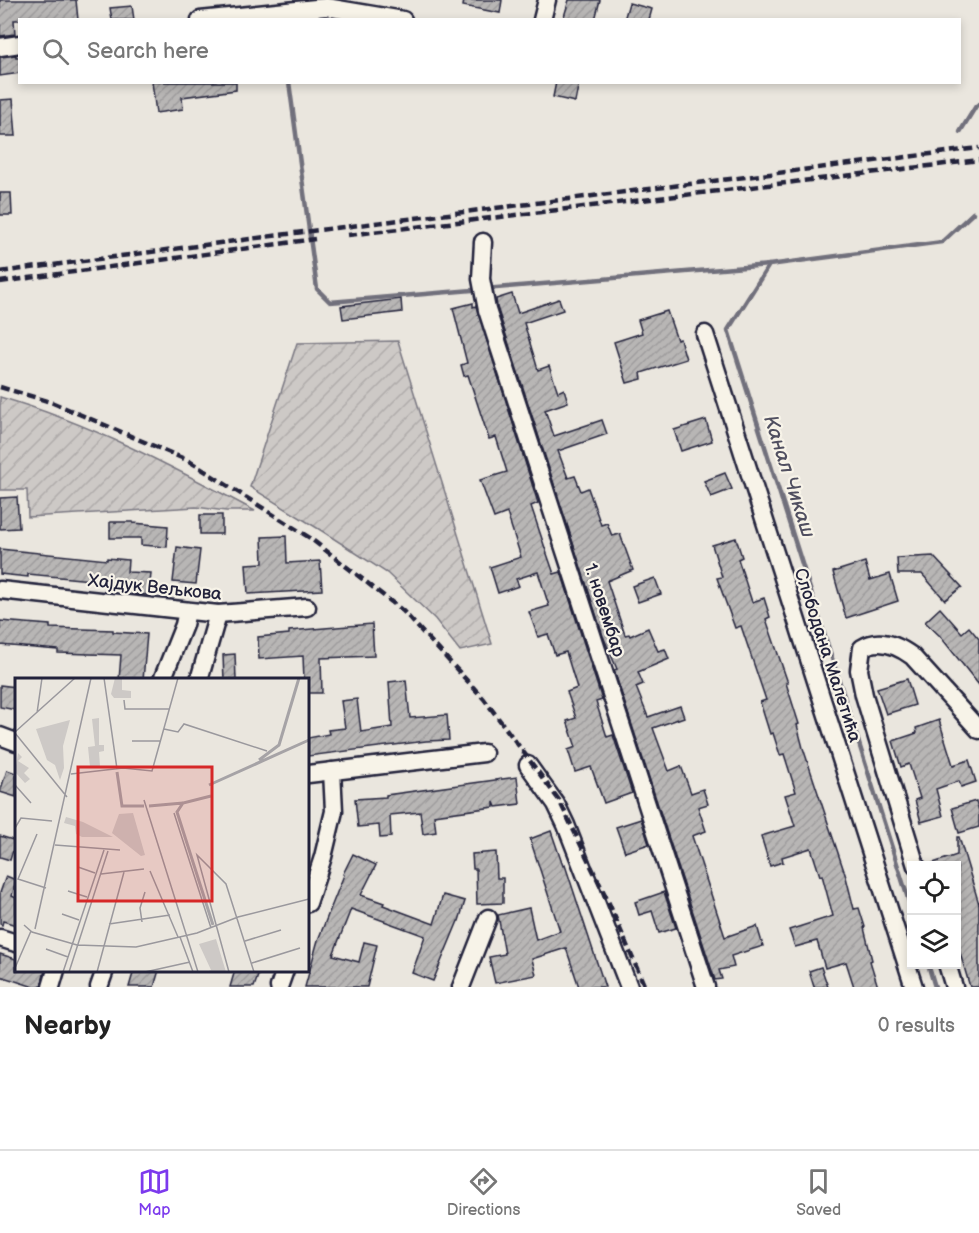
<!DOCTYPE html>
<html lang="en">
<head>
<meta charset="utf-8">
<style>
	body { margin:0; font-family:"Balsamiq Sans",sans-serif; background:#f2f2f2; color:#222 }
	.controls { position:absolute; right:18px; bottom:18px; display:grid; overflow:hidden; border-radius:0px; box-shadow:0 3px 9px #0003 }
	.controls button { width:54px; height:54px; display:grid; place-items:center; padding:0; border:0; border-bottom:2px solid #e0e0e0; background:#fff; color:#222; font:30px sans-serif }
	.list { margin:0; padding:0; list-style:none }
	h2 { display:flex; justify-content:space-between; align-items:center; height:78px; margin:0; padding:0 24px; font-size:26px }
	h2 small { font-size:20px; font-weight:400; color:#767676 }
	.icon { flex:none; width:33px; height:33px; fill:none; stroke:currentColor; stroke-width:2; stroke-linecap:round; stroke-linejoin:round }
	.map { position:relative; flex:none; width:979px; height:987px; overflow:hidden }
	.search { position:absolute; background:#fff; box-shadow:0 3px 9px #0003; left:18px; right:18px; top:18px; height:66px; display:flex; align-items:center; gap:15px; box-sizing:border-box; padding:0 21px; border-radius:0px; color:#767676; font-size:22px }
	.sheet { height:162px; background:#fff }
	nav { display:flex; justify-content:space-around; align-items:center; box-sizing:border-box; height:84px; border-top:2px solid #e0e0e0; background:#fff; font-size:16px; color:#767676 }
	nav a { display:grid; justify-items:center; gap:3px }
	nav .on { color:#7c3aed }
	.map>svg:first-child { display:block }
	.garden { fill:url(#garden-furrows); stroke:#787680; stroke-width:1.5 }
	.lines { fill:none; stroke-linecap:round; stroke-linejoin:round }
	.stream { stroke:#716f7b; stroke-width:4.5 }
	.building { fill:url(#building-hatch); stroke:#22223b; stroke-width:1.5 }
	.street-casing { stroke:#22223b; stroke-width:21 }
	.street { stroke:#f7f3e8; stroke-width:16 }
	.rail { stroke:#22223b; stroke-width:4.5; stroke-dasharray:9 4.5; stroke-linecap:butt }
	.labels { text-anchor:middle; stroke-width:4.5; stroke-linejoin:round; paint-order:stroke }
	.street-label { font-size:18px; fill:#22223b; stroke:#f7f3e8 }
	.water-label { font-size:20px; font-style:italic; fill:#504f60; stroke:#f7f3e8 }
	.inset-river { fill:none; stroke:#a6a3a6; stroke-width:3 }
	.inset-road { fill:none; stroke:#9a989d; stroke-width:1.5 }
	.view { fill:#d62828; fill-opacity:0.15; stroke:#d62828; stroke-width:3 }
	.inset-edge { fill:none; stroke:#22223b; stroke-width:3 }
</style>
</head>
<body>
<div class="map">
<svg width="979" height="987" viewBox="0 0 979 987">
	<defs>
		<pattern id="garden-furrows" width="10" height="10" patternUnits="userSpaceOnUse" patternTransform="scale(1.5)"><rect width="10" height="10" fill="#cdc9c6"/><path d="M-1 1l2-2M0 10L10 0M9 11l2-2" fill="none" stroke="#b0acab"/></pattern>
		<pattern id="building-hatch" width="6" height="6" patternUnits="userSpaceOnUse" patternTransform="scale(1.5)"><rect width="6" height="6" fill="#b8b6b5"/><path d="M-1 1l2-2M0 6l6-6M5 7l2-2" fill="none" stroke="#9e9c9d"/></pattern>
	</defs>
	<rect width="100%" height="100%" fill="#eae6de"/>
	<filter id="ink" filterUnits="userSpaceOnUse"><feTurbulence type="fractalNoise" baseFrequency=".0167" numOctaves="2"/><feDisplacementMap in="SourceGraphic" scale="12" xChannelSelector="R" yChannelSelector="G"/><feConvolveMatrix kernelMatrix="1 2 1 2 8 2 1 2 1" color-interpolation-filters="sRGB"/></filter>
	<g filter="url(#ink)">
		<g class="garden">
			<polygon points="398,341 492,644 460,651 435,619 387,573 322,531 250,487 297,343"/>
			<path d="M0,397C90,423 173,467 255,511H226L196,507L28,517L27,490H0Z"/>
		</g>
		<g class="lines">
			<g class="stream">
				<polyline points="289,82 317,289 330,302 769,265"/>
				<polyline points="960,132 976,106 979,104"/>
				<polyline points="912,911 728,330 769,265 942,242 973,213"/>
				<polyline points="928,964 935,987"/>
			</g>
		</g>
		<g class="building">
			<polygon points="0,0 76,0 78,20 14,20 15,34 0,36"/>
			<polygon points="464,0 502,0 500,13 463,6"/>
			<polygon points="569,0 600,0 595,20 563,20"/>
			<polygon points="629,3 652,9 649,20 624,20"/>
			<polygon points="132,6 134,20 112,20 110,8"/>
			<polygon points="16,55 16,57 20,57 20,73 0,76 0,57"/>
			<polygon points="152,82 236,82 236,90 182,97 183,109 156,113"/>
			<polygon points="556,82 579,82 575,102 553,97"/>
			<polygon points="13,99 16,136 0,136 0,100"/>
			<polygon points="0,193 11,193 12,215 0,215"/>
			<polygon points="512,294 518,313 559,299 563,310 524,323 538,370 549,366 558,392 564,389 568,402 545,410 554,436 602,420 607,434 558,451 568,478 575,476 581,491 588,488 601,525 607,523 612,536 620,534 633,570 607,581 625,635 629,634 630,636 648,628 658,651 665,649 669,659 638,672 643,684 636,687 648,717 680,706 684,717 653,728 669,771 681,766 691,793 703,789 708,804 698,807 706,831 692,836 725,937 757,926 763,946 731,956 734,967 719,970 722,979 715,980 614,670 617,669 603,636 497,307 496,299"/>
			<polygon points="401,299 402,312 343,319 341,306"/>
			<polygon points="473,303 473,307 476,306 538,503 531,506 545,548 554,574 561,572 602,700 596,702 607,737 613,735 632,793 604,803 591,767 575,772 568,750 576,747 567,721 576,718 567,692 577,688 566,652 555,655 548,634 538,637 533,623 529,612 549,606 538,572 516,579 519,586 498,593 490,567 521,557 507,513 494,518 480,480 507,472 496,437 489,439 468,375 464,376 461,365 467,363 453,308"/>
			<polygon points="667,311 677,340 680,339 686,359 641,373 642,379 627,383 614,342 642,333 638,320"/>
			<polygon points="706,420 712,441 681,451 674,430"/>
			<polygon points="725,473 732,489 711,497 704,481"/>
			<polygon points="17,497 19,528 0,529 0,498"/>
			<rect x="200" y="515" width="22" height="19"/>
			<polygon points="110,522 133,522 133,523 168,526 167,547 141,545 141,538 110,538"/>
			<polygon points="286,536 287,563 320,561 322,590 248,594 246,564 263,563 262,537"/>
			<polygon points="736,538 742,557 738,559 752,602 764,598 770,617 766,619 788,683 786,683 799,724 797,725 803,748 846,877 854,909 859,908 865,927 864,928 872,960 870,961 878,987 854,987 846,962 825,968 817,941 795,947 789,930 833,916 822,875 820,876 811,848 782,857 783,862 770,866 761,836 795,826 785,795 796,792 784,754 780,755 773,733 770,734 760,702 766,700 741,626 735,628 717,578 722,577 712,545"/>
			<polygon points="177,547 200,550 196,584 173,582"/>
			<polygon points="0,549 107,560 107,558 128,560 127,572 151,573 149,595 132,594 133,584 28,574 28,577 0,574"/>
			<polygon points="933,556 962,587 945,600 922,574 898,574 897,558"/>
			<polygon points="865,562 870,580 890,574 898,601 846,618 833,572"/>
			<polygon points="655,578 661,594 638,602 632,586"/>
			<polygon points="940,608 962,633 969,627 979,639 979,685 940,636 925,622"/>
			<polygon points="0,621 50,625 50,628 113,630 113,632 147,634 143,680 119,680 121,655 58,653 58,650 0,645"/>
			<polygon points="372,624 374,656 321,658 322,693 308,693 308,680 304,680 303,656 259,659 258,637 289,634 289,631"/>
			<polygon points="235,654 236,680 224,680 223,655"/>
			<polygon points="907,679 915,705 886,714 877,688"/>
			<polygon points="406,680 410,718 447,715 449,740 426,741 308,756 308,738 329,734 328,730 345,728 341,701 357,699 361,732 392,727 389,682"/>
			<polygon points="0,685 16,687 16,710 0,707"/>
			<polygon points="939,720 953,765 969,760 976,782 961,787 959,781 936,789 943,816 921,822 915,800 920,798 909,764 901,767 893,741 917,733 916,728"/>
			<polygon points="7,770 16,773 16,797 0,792"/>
			<polygon points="517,777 520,804 496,807 494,802 494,807 434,815 436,832 423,834 420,812 390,815 391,837 380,838 379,825 358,827 355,799 386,797 386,795"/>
			<polygon points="976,801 979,811 979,827 959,833 952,808"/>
			<polygon points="641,819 649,844 625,852 616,827"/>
			<polygon points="551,831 563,866 565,865 605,987 579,987 566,948 532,959 536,975 495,983 489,957 505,954 498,915 529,908 536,940 560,931 530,839"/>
			<polygon points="0,836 16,841 10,860 0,857"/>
			<polygon points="957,837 959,837 979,904 979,987 970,987 957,943 957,866 933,866 933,863 957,855"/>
			<polygon points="496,852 497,878 503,878 503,903 477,904 476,869 473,869 472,854"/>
			<polygon points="353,854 376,865 361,895 384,903 383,905 434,924 443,895 465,901 459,921 458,921 433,981 412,973 425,936 351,909 333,955 359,962 364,942 377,945 367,987 305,987 318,940 344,875 343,874"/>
			<polygon points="6,876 16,880 12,896 16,898 16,925 3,921 2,925 0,924 0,893"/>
			<polygon points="664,892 676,928 659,933 652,911 639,915 635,902"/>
			<polygon points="0,954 16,959 16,970 45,970 41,987 34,987 0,976"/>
			<polygon points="821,967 828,987 814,987 809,971"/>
			<polygon points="134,970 159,970 154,987 129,987"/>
			<polygon points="235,970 260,970 254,987 230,987"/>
		</g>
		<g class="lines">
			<defs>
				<g id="street">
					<polyline points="200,20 326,7 403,20"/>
					<polyline points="542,20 547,0"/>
					<polyline points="0,47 20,44"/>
					<polyline points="483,242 481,279 487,310 706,987"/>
					<polyline points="705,334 914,987"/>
					<polyline points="0,590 218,614 307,607"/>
					<polyline points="162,680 184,625 187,611"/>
					<polyline points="199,680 218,614"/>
					<polyline points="0,736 16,742"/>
					<polyline points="528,765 556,804 566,825 629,987"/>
					<polyline points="308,774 484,753"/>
					<path d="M916,866L864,695L859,670L862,648C879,637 897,645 912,656L979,730"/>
					<polyline points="308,903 323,857 334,811 332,771"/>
					<polyline points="0,938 16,943"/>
					<polyline points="947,964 954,987"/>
					<polyline points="51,987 56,970"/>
					<polyline points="99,987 105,970"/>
					<polyline points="279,987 285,970"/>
					<polyline points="461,987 488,918"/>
				</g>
			</defs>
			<use href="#street" class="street-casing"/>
			<use href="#street" class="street"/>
			<g class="rail">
				<polyline points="348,235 979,160"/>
				<polyline points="0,272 295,233 979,148"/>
				<polyline points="0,282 315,239"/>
				<polyline points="0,387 51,402 189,461 310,538 403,611 484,699 559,800 608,901 645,987"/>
			</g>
		</g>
	</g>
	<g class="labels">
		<g class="street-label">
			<text transform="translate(155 587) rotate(6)" y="6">Хајдук Вељкова</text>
			<text transform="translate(605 610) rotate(72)" y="6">1. новембар</text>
			<text transform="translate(828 655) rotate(72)" y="6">Слободана Малетића</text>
		</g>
		<g class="water-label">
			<text transform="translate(790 476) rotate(72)" y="7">Канал Чикаш</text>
		</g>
	</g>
	<g transform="translate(15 678)">
		<rect width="294" height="294" fill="#eae6de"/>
		<path d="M100,0H107V12L116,13V20H99L96,16ZM84,40V67H89V73L84,74L85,88L75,89L73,69L80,68L77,41ZM55,42L48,68L49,90L45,102L40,87L32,82L21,51ZM3,75L7,79L3,83L14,90L9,95L15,101L10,105L0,94ZM118,135L130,177L126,178L97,155L104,136ZM51,139L68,144L98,159H67L61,156L60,148L49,145ZM201,261L211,294H191L196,292L184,266Z" fill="#cdc9c6"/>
		<path class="inset-river" d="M244,82L264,67L284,0M102,94L107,128H129M194,107L294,62M196,118L168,125L162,134L198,247M134,128L168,125"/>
		<path class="inset-road" d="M89,0L102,91M109,22L110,31H155M22,35L27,0M149,51L163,54L169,46L252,73M0,54L60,0M0,55L52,119M117,63H146M56,96L108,90L137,93L163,0M0,107L16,125M129,122L183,294M159,135L196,250M0,150L6,140L37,143M22,156L3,201L31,210M40,167L105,172M63,189L80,195M135,193L163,259M86,196L129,191M53,213L72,219M47,236L64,242M127,244L125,230L130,214M94,246L155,237M9,247L17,254L62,267L121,269L182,255L223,239L294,221M20,251L76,0M165,259L178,294M230,263L266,252M31,271L53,279M237,285L285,270M0,290L16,253M48,294L89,172M54,294L93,173M82,294L109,194M130,294L175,284M214,294L182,177L211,206L239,294"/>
		<path class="view" d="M63,89H197V223H63Z"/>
		<rect width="294" height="294" class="inset-edge"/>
	</g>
</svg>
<div class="controls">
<button><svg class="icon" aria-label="locate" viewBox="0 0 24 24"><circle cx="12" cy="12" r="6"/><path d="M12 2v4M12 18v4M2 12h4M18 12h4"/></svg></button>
<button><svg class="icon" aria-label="layers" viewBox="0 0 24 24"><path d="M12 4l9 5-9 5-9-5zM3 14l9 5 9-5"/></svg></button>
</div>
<div class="search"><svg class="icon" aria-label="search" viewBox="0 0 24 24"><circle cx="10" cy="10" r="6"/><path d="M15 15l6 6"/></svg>Search here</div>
</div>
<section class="sheet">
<h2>Nearby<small>0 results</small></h2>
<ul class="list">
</ul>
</section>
<nav>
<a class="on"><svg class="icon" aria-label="map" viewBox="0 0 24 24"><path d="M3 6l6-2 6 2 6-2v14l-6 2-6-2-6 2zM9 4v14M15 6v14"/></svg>Map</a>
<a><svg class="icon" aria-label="directions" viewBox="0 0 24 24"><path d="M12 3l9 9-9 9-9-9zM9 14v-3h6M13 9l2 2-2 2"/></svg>Directions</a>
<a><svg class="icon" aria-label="saved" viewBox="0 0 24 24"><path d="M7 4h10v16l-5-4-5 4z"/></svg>Saved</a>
</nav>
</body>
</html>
